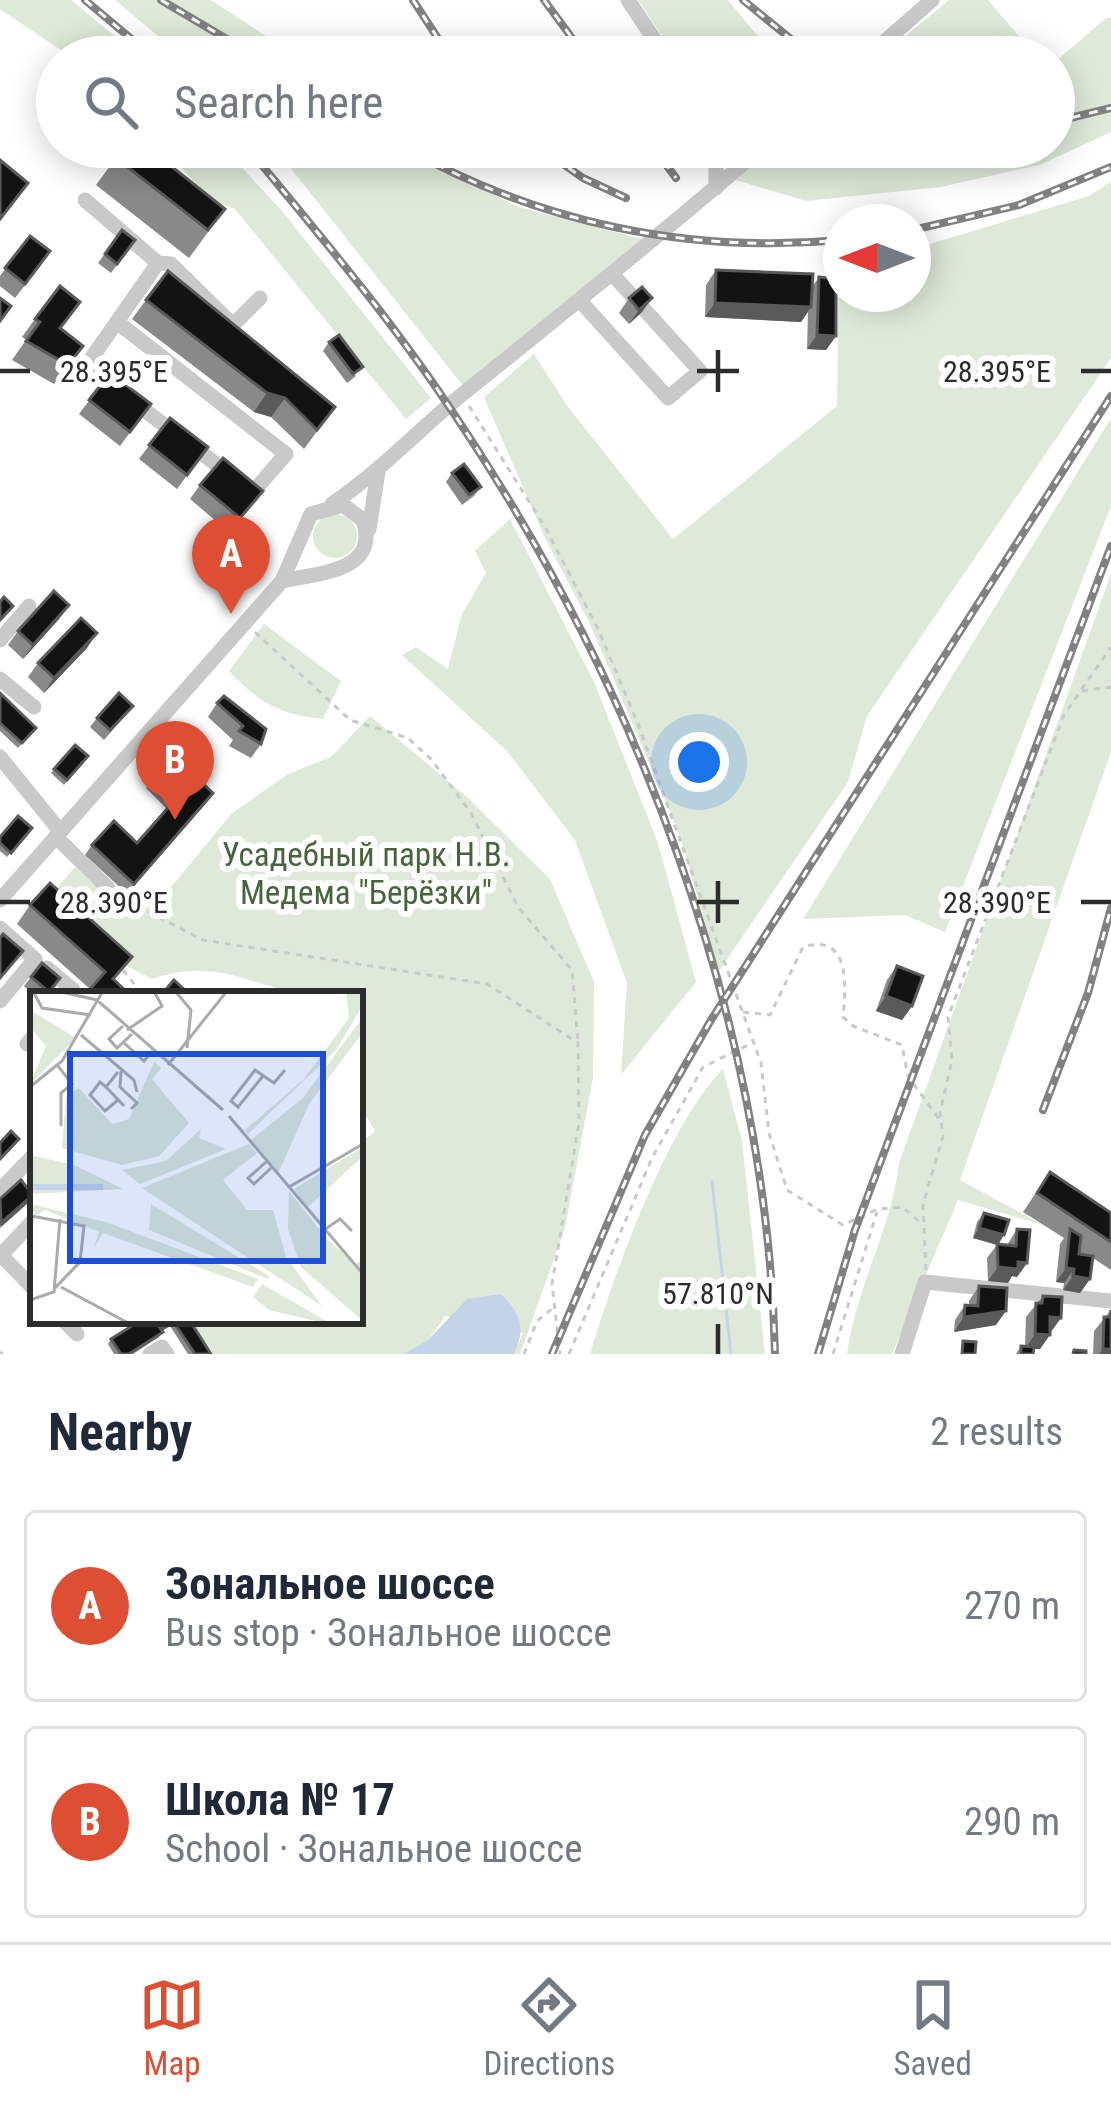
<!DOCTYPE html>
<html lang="en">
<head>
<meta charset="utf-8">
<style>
	body { margin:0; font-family:"Roboto Condensed",sans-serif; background:#f2f2f3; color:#1f2937 }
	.compass { position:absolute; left:823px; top:204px; width:108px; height:108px; border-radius:50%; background:#fff; box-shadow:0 6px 30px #0003; rotate:270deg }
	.you { position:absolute; left:699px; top:762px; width:42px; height:42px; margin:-30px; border:9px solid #fff; border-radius:50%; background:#1a73e8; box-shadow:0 0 0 18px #1a73e833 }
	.badge { display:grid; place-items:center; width:78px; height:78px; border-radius:50%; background:#de4e32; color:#fff; font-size:39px; font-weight:700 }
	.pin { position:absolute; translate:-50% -99px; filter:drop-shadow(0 3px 6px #0008) }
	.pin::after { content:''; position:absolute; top:63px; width:42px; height:36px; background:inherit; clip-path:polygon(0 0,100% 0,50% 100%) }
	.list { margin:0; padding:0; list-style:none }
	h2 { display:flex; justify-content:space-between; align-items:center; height:156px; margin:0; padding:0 48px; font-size:51px }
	h2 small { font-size:39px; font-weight:400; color:#747a83 }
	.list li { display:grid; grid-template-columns:78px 1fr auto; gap:36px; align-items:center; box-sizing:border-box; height:192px; margin:0 24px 24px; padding:0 24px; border:3px solid #e0e1e3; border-radius:12px }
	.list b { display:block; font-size:45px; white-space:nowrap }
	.list p { margin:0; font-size:39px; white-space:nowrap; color:#747a83 }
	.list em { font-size:39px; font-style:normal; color:#747a83 }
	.icon { flex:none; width:66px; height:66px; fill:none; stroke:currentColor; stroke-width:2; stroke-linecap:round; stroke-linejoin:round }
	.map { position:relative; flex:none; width:1111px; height:1354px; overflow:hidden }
	.search { position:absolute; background:#fff; box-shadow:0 6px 30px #0003; left:36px; right:36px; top:36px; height:132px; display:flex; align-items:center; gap:30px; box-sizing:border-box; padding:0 42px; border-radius:66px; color:#747a83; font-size:45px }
	.sheet { height:588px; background:#fff }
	nav { display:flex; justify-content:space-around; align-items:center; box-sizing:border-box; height:168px; border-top:3px solid #e0e1e3; background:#fff; font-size:33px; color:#747a83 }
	nav a { display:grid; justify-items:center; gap:6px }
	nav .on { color:#de4e32 }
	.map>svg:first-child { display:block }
	.green { fill:#dee9d9 }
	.water { fill:#c5d3e9 }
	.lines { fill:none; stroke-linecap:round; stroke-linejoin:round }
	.stream { stroke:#c5d3e9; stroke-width:3 }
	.path { stroke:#c9c9c9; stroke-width:3; stroke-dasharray:6 6; stroke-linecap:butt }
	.minor { stroke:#c9c9c9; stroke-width:15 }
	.rail-casing { stroke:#818181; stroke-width:8 }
	.rail { stroke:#fff; stroke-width:3; stroke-dasharray:9; stroke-linecap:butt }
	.wall { fill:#898989 }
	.shaded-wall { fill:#5a5a5a }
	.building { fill:#131313; stroke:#5a5a5a; stroke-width:3 }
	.ticks { fill:none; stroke:#2c2c2c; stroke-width:4.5 }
	.labels { text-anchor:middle; stroke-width:12; stroke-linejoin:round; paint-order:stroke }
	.park-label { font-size:33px; fill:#45653b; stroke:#fff }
	.inset-river { fill:none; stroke:#c5d3e9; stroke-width:6 }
	.inset-road { fill:none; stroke:#ababab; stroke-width:3 }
	.view { fill:#1d4ed8; fill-opacity:0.15; stroke:#1d4ed8; stroke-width:6 }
	.inset-edge { fill:none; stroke:#2c2c2c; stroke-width:6 }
	.ticks-label { font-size:30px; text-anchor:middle; fill:#2c2c2c; stroke:#fff; stroke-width:12; stroke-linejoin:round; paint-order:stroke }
</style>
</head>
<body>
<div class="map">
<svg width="1111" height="1354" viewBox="0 0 1111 1354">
	<rect width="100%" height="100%" fill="#fff"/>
	<g class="green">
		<polygon points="0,0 71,0 140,57 71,57 0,9"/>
		<polygon points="115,0 211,0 275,42 271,57 183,57"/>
		<polygon points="638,0 728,0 755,33 789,57 676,57"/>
		<polygon points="949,0 988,0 1037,57 880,57"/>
		<polygon points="1106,18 1111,18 1111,132 1042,164 941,187 806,201 736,180 774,147 1054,147 1054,63"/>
		<polygon points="164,147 223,147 282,211 431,398 406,419 235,209 209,200"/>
		<polygon points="274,147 396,147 518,207 642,239 464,387"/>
		<polygon points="1111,182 1111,358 867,716 848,782 719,971 679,833 590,624 544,536 484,397 534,354 568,407 673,539 837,406 839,264 841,294 913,294 913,249 1089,196"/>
		<polygon points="1111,418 1111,506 945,932 905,915 803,919"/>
		<circle cx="335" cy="536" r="22"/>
		<polygon points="510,519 594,682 658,843 696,982 621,1075 627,983 575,840 507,751 402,655 416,647 448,669 462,614 486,573 475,551"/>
		<path d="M1111,574V752L960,1180L1043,1225L958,1200L892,1354H847C856,1287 892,1228 899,1163Z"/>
		<path d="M264,624L341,681L323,719C280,715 258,702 229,671Z"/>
		<path d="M370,716L467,797L550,879L594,982L593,1078L565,1228L520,1354H514L523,1333L445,1316L428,1340L403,1354H214L190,1321H360V1144L375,1131L360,1105V994C342,994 320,997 302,994C244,983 215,958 152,979L113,959L44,903L75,867L132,920L173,885L231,814L288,774L331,757Z"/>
		<path d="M723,1069L742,1141L765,1354H590C613,1277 667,1125 723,1069Z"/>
	</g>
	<path class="water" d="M501,1294C521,1314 526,1328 514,1354H403L428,1340L467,1299Z"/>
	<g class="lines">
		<polyline class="stream" points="712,1181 731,1354"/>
		<g class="path">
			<polyline points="469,406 545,527 598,629 638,724 761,1063 769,1133 787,1190 843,1225 878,1209 902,1207 921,1223"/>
			<polyline points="255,632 350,720 408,738 431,759 471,813 518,907 572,970 578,1041"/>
			<polyline points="1082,691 1111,687"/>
			<polyline points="116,895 203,940 487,984 578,1043 579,1123 552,1284 560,1354"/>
			<polyline points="93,923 89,909 97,900"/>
			<polyline points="123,970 142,994"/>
			<path d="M743,1012L770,1015L803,947C851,932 846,987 843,1017L853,1026L902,1045L908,1076L939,1119"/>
			<polyline points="926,1270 923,1204 943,1136 940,1113 952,1060 948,1017 1064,715 1111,647"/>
			<polyline points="0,1352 3,1354"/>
			<polyline points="524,1354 537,1321 554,1307"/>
			<polyline points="569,1354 652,1158 703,1067 750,1044"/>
			<polyline points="833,1354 877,1212"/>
		</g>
		<g class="minor">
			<polyline points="628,0 666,57"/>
			<polyline points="867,57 932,0"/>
			<polyline points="716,188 716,147"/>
			<polyline points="85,200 158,263 86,366 253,492 286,454 117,322"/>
			<polyline points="158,263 171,264 233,325 260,298"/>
			<polyline points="582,303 668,398 700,371 614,276"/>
			<path d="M332,504C381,471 419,429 465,392C566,311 665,231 763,147"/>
			<polyline points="369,529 378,472"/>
			<polyline points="0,640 29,606"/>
			<polyline points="0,679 34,707"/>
			<polyline points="0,757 60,831"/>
			<polyline points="56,837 108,888"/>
			<path d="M0,900L282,581L311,514L343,505L363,520C380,572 318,573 282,581"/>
			<polyline points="0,928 35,959 0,1001"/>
			<polyline points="47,968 73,990 70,994"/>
			<polyline points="27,1044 33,1037"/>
			<polyline points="0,1190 33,1156"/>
			<polyline points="0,1254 33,1288"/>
			<polyline points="1,1255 33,1221"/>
			<polyline points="64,1321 77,1334"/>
			<polyline points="150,1354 162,1347 167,1354"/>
			<polyline points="902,1354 925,1282 1111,1301"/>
		</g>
		<defs>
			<g id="rail">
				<polyline points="85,0 153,57"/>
				<polyline points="161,0 257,57"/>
				<polyline points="413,0 450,57"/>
				<polyline points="544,0 586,57"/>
				<polyline points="743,0 813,57"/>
				<polyline points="1054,122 1111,108"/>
				<path d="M247,147C316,231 387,314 448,405C635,680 767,1020 775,1354"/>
				<path d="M404,147C538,223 688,254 841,240"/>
				<polyline points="539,147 583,178 626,198"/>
				<polyline points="653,147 676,178"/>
				<polyline points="913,230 1019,205 1111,167"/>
				<polyline points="1043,1110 1088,993 1111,908"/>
				<polyline points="552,1354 645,1135 711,1020 1111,396"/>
				<polyline points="818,1354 855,1230 1111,546"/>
			</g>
		</defs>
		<use href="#rail" class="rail-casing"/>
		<use href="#rail" class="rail"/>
	</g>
	<g class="wall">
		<polygon points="124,147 225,209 189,258 96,185"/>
		<polygon points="122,230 135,240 111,273 98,263"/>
		<polygon points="30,236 40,266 15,298 0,286 0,276"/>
		<polygon points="716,270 812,287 819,277 836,336 826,350 807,349 808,312 801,322 705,317 706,285"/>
		<polygon points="629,298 642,312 629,324 619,313"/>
		<polygon points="146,300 335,407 304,449 271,417 254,412 132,319"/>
		<polygon points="35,319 61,329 83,346 54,384 12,360 26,340 22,337"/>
		<polygon points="329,342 356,376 347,383 323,351"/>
		<polygon points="110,373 151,404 120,446 79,414"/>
		<polygon points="170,418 208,447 177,489 139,459"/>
		<polygon points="452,473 481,487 474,496 462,505 446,482"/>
		<polygon points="200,485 263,491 230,533 190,499"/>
		<polygon points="59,619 23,659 8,645 18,631"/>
		<polygon points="87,648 44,693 28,677 38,663"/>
		<polygon points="0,693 36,728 18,748 0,731"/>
		<polygon points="217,703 261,744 251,758 229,746 233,740 208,717"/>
		<polygon points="126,715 104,740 90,727 97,718"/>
		<polygon points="75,745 88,756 64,785 51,773"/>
		<polygon points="152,779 213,793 127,894 85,855 92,845 137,843 167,809 146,788"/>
		<polygon points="32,828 7,857 0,851 0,837"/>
		<polygon points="30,905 115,981 90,989 17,924"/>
		<polygon points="897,966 912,1006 902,1020 876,1011 887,980"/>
		<polygon points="31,977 60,978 48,994 33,994 24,986"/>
		<polygon points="1050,1172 1111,1226 1111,1270 1093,1258 1090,1279 1080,1293 1063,1290 1064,1283 1056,1282 1060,1244 1064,1238 1023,1212"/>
		<polygon points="984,1213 998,1244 1007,1245 1017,1229 1027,1263 1017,1277 1012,1276 1008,1283 988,1281 987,1258 997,1245 973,1238 977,1222"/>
		<polygon points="979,1286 996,1325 954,1332 955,1320 965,1305 969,1306 969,1301"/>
		<polygon points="1043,1296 1051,1332 1040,1349 1034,1349 1033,1354 1016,1354 1021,1346 1025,1346 1026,1317"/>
		<polygon points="1111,1310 1111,1354 1093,1354 1094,1331"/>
		<polygon points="140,1321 190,1321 211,1354 188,1354 170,1326 162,1331 159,1337 133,1354 114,1354 108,1344 111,1339"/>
	</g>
	<g class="shaded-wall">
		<polygon points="652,298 642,312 629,324 639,310"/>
		<polygon points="715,303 811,307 801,322 705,317"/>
		<polygon points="817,335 836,336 826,350 807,349"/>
		<polygon points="267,393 285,398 271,417 254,412"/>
		<polygon points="69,605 59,619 23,659 33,645"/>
		<polygon points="97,633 87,648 44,693 54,678"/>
		<polygon points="213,793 206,803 127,894 134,884"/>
		<polygon points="886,996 912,1006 902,1020 876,1011"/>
		<polygon points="33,1195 27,1204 0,1228 1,1223"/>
		<polygon points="979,1228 1004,1235 998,1245 973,1238"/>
		<polygon points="1018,1262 1027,1263 1017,1277 1012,1276 1008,1283 988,1281 998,1267"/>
		<polygon points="1066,1268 1074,1269 1064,1283 1056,1282"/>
		<polygon points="1073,1276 1090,1279 1080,1293 1063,1290"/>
		<polygon points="1006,1311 996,1325 954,1332 964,1317"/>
		<polygon points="1050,1317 1061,1318 1051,1332 1041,1331"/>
		<polygon points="166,1321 173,1321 170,1326 157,1334"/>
		<polygon points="1035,1334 1050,1335 1040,1349 1025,1349"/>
		<polygon points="1103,1349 1111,1349 1111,1354 1099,1354"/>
	</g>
	<g class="building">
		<polygon points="124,147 147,147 225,209 208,230 116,158"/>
		<polygon points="0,160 28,183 0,219"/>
		<polygon points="122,230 135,240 117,264 105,254"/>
		<polygon points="30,236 50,251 25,284 5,268"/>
		<polygon points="716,270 813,274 811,307 715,303"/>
		<polygon points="168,271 335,407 317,430 285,398 267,393 146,300"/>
		<polygon points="819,277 836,279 836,336 817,335"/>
		<polygon points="60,286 80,302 60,328 83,346 68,365 26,341 40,322 35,319"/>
		<polygon points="642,287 652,298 639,310 629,298"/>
		<polygon points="0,298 11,306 0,321"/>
		<polygon points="339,335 363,367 353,374 329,342"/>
		<polygon points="110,373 151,404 130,432 89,400"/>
		<polygon points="170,418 208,447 187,475 149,445"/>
		<polygon points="223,458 263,491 240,518 200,485"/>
		<polygon points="464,464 481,487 469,495 452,473"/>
		<polygon points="54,591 69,605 33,645 18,631"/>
		<polygon points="4,597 13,606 0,620 0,602"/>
		<polygon points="81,618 97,633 54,678 38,663"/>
		<polygon points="0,693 36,728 22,743 0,723"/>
		<polygon points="119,693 133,706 110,730 97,718"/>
		<polygon points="224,696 266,729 261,744 239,731 243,726 217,703"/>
		<polygon points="75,745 88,756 67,780 54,769"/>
		<polygon points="172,755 213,793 134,884 92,845 114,821 137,843 175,800 152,779"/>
		<polygon points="18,816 32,828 11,853 0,843 0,837"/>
		<polygon points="50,883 132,957 113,979 127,992 125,994 86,994 105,972 30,905"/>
		<polygon points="3,934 23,951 0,978 0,938"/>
		<polygon points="42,963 60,978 49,992 31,977"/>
		<polygon points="897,966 923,976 912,1006 886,996"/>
		<polygon points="174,980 189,994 174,994 167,988"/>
		<polygon points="11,1131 19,1139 0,1159 0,1143"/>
		<polygon points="1050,1172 1111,1213 1111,1242 1037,1193"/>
		<polygon points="21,1180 33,1195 1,1223 0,1199"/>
		<polygon points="984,1213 1009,1220 1004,1235 979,1228"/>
		<polygon points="1017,1229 1030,1230 1027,1263 1018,1262 1018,1269 998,1267 997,1244 1016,1246"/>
		<polygon points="1070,1229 1081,1236 1079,1254 1093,1256 1090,1279 1073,1276 1074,1269 1066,1268"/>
		<polygon points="979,1286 1007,1288 1006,1311 964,1317 965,1305 978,1306"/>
		<polygon points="1043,1296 1062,1297 1061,1318 1050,1317 1050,1335 1035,1334 1036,1303 1042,1303"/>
		<polygon points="1111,1310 1111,1349 1103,1349 1104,1317 1110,1317"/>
		<polygon points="140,1321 155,1321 163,1332 129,1354 121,1354 111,1339"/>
		<polygon points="173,1321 190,1321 211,1354 195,1354"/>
		<polygon points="963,1341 976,1342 975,1354 962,1354"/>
		<polygon points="1021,1346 1034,1347 1033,1354 1021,1354"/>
		<polygon points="1074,1350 1086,1351 1086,1354 1073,1354"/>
	</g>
	<path class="ticks" d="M718,350V392M0,371H30M697,371H739M1081,371H1111M718,881V923M0,902H30M697,902H739M1081,902H1111M718,1324V1354"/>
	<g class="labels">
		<g class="park-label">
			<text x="366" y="866">Усадебный парк Н.В.<tspan x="366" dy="38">Медема "Берёзки"</tspan></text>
		</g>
	</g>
	<g transform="translate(30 991)">
		<rect width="333" height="333" fill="#fff"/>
		<path d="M316,0H333V14L306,59L218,143L215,139L274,88L319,27ZM0,19L46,47L0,93L16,55L0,36ZM333,26V41L279,113L248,183L221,149L273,107ZM124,71L131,77L122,88L159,132L129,165L92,174L32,157L36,106L49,97L82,133L99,128ZM171,138L169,147L196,158L110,193L92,179L136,170ZM219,153L227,162L193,189L217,219H243L256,266L292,315L112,197ZM333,156V165L277,217L264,198ZM0,164L44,174L93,198L0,203ZM259,200L297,248L326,273L333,267V330L271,276L258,238ZM0,213L76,231L228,288L223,296L73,242L64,257L69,241L15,219L5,224ZM121,213L239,285L238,288L119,239ZM232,293L298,331L299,333L239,319L223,306Z" fill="#dee9d9"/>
		<path class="inset-river" d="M0,196H73"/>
		<path class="inset-road" d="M3,0L12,17L61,24M27,0L67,9L193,119M145,0L161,19L157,57M93,35L79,48L87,57L102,43M97,39L132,15L124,0M51,44L104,89L107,101M93,51L114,70L122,60M138,74L197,0M28,75L42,93L31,102V135M91,80L90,96L107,112L101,118M88,81L76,96L94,115M233,85L208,116L201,110L225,79L244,92L255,79M0,96L32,70L73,0M76,96L70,91L60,104L75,120L88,109M199,125L333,283M236,171L218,187L224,193L241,177M259,196L333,153M294,239L310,228L322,240M0,270L2,225L54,235L50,271L25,297M31,296L100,333M0,309L24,301L30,228"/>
		<path class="view" d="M40,63H293V270H40Z"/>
		<rect width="333" height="333" class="inset-edge"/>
	</g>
	<g class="ticks-label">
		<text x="997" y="382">28.395°E</text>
		<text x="114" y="382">28.395°E</text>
		<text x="997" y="913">28.390°E</text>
		<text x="114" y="913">28.390°E</text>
		<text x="718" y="1304">57.810°N</text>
	</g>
</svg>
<svg class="compass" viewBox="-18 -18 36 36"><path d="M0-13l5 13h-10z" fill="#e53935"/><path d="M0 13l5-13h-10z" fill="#747a83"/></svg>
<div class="you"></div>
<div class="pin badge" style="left:231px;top:614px">A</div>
<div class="pin badge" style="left:175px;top:820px">B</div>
<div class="search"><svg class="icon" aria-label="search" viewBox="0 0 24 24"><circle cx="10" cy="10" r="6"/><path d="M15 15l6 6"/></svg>Search here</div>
</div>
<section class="sheet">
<h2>Nearby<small>2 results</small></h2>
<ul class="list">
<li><span class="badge">A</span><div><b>Зональное шоссе</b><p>Bus stop · Зональное шоссе</p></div><em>270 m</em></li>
<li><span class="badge">B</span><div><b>Школа № 17</b><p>School · Зональное шоссе</p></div><em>290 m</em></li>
</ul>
</section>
<nav>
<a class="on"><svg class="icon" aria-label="map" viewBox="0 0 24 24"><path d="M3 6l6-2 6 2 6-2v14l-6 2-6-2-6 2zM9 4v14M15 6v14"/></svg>Map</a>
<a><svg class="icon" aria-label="directions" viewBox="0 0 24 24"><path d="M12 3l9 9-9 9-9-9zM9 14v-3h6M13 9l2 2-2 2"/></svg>Directions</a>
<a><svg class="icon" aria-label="saved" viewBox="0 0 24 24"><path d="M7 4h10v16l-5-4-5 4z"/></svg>Saved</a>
</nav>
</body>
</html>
